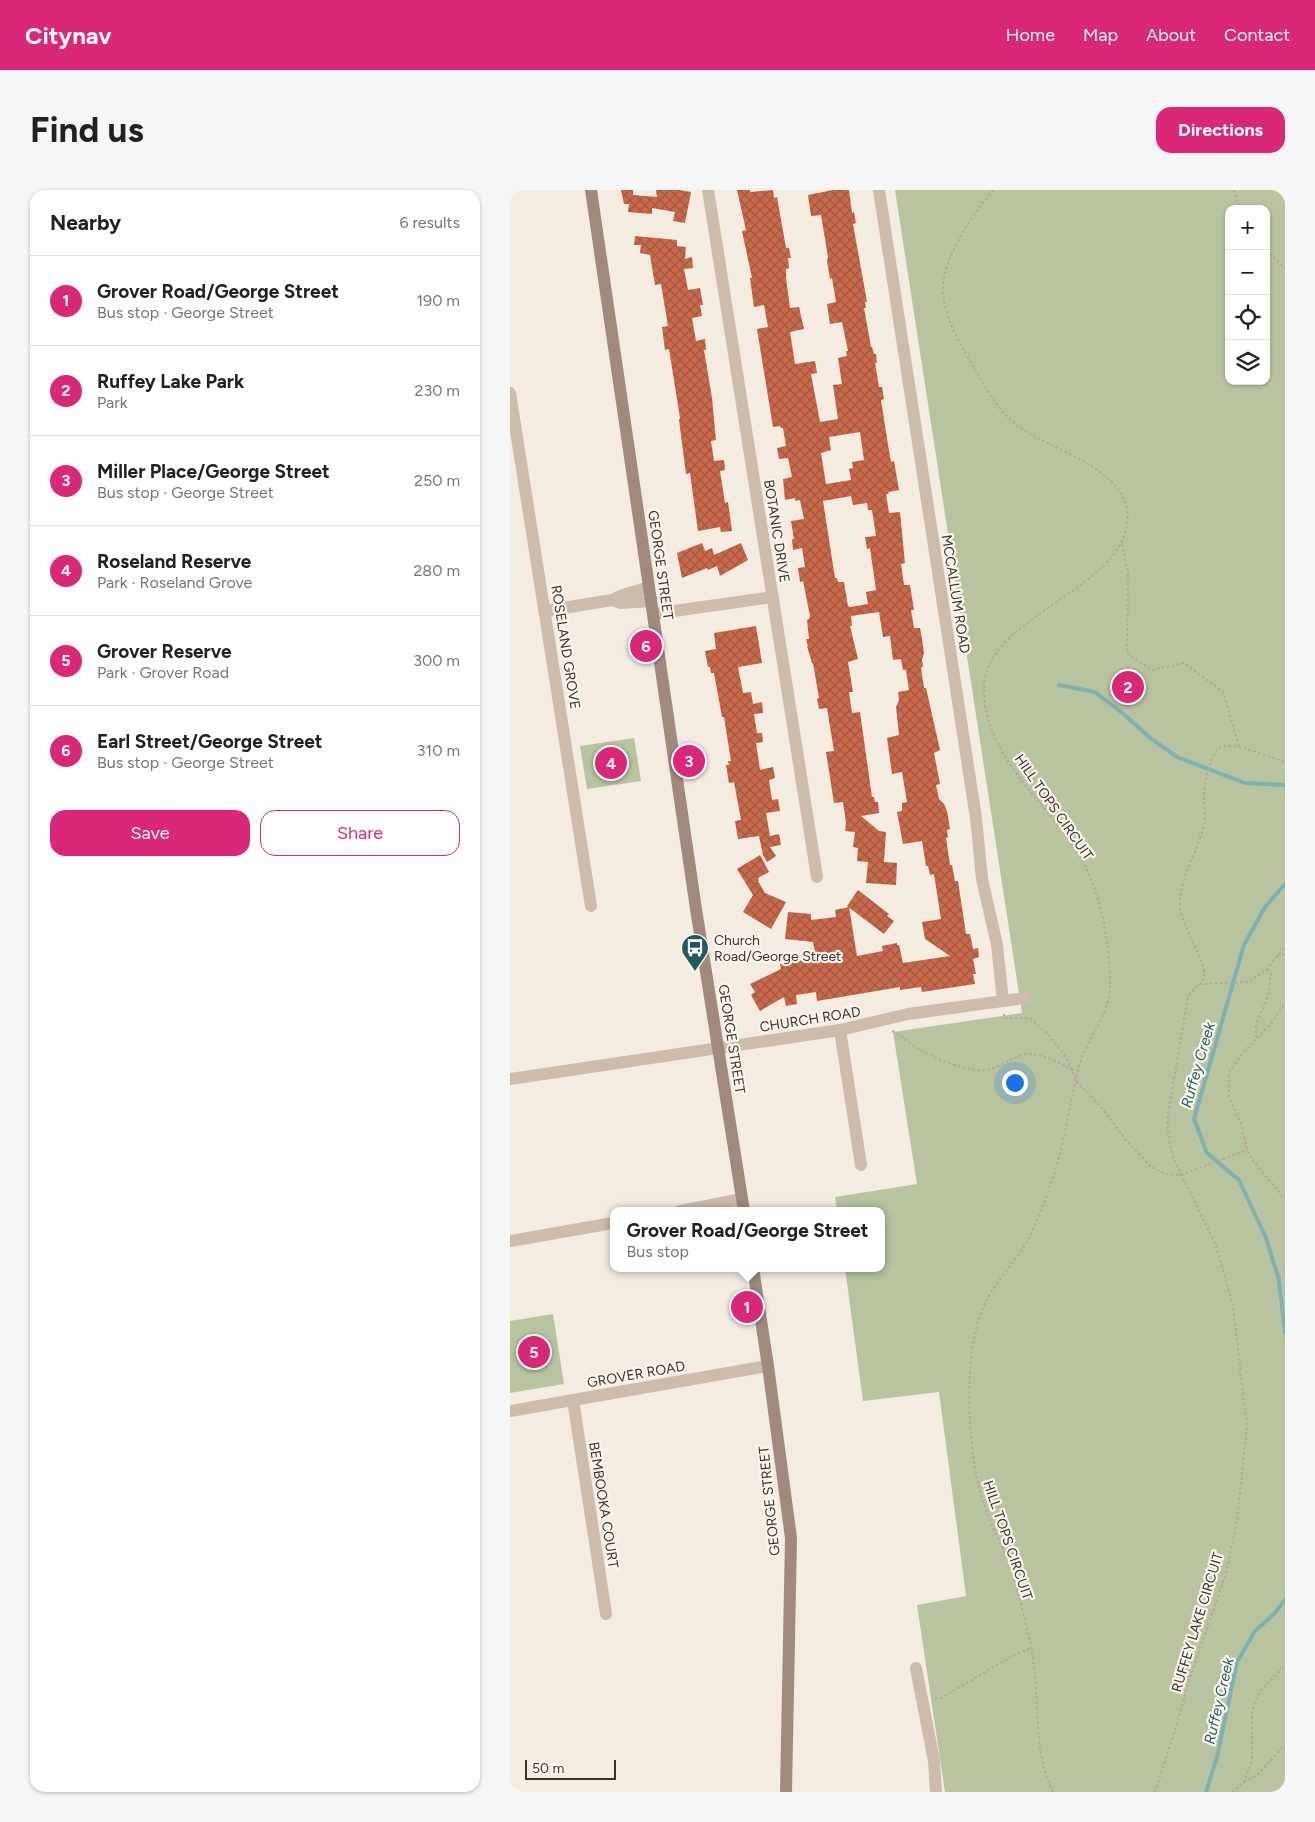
<!DOCTYPE html>
<html lang="en">
<head>
<meta charset="utf-8">
<style>
	body { margin:0; font-family:Figtree,sans-serif; background:#f6f6f6; color:#202124 }
	.controls { position:absolute; right:15px; top:15px; display:grid; overflow:hidden; border-radius:10px; box-shadow:0 1px 4px #0004 }
	.controls button { width:45px; height:45px; display:grid; place-items:center; padding:0; border:0; border-bottom:1px solid #e0e0e0; background:#fff; color:#202124; font:25px sans-serif }
	.scale { position:absolute; left:15px; bottom:12px; width:91px; box-sizing:border-box; padding-left:5px; border:2px solid #3b302b; border-top:0; font-size:14px; line-height:18px; white-space:nowrap; color:#3b302b; -webkit-text-stroke:4px #fbf5ee; paint-order:stroke }
	.you { position:absolute; left:504px; top:892px; width:18px; height:18px; margin:-12px; border:4px solid #fff; border-radius:50%; background:#1a73e8; box-shadow:0 0 0 8px #1a73e833 }
	.badge { display:grid; place-items:center; width:32px; height:32px; border-radius:50%; background:#db2777; color:#fff; font-size:16px; font-weight:700 }
	.pin { position:absolute; translate:-50% -50%; border:2px solid #fff; box-shadow:0 1px 5px #0006 }
	.popup { position:absolute; left:100px; top:1017px; width:275px; height:65px; box-sizing:border-box; display:grid; place-content:center; border-radius:10px; background:#fff; filter:drop-shadow(0 1px 4px #0005); font-size:16px; white-space:nowrap; color:#757577 }
	.popup b { font-size:19px; color:#202124 }
	.popup::after { content:''; position:absolute; left:50%; top:100%; margin-left:-10px; border:10px solid transparent; border-top-color:#fff }
	.list { margin:0; padding:0; list-style:none }
	h2 { display:flex; justify-content:space-between; align-items:center; height:65px; margin:0; padding:0 20px; font-size:21px }
	h2 small { font-size:16px; font-weight:400; color:#757577 }
	.list li { display:grid; grid-template-columns:32px 1fr auto; gap:15px; align-items:center; box-sizing:border-box; height:90px; padding:0 20px; border-top:1px solid #e0e0e0 }
	.list b { display:block; font-size:19px; white-space:nowrap }
	.list p { margin:0; font-size:16px; white-space:nowrap; color:#757577 }
	.list em { font-size:16px; font-style:normal; color:#757577 }
	.actions { display:flex; gap:10px; padding:15px 20px }
	.actions a { flex:1; padding:11px 0; border:1px solid #db2777; border-radius:15px; text-align:center; font-size:18px; color:#db2777 }
	.actions .main { background:#db2777; color:#fff }
	.icon { flex:none; width:28px; height:28px; fill:none; stroke:currentColor; stroke-width:2; stroke-linecap:round; stroke-linejoin:round }
	.map { position:relative; flex:none; width:775px; height:1602px; overflow:hidden; border-radius:15px }
	header { display:flex; align-items:center; gap:30px; box-sizing:border-box; height:70px; padding:0 25px; background:#db2777; color:#fff }
	header strong { font-size:24px }
	nav { display:flex; gap:28px; margin-inline-start:auto; font-size:18px }
	.intro { display:flex; align-items:center; justify-content:space-between; box-sizing:border-box; height:120px; padding:0 30px }
	h1 { margin:0; font-size:35px }
	.button { padding:12px 22px; border-radius:15px; background:#db2777; color:#fff; font-size:18px; font-weight:700 }
	main { display:flex; gap:30px; padding:0 30px }
	aside { flex:1; background:#fff; border-radius:15px; box-shadow:0 1px 4px #0004 }
	.map>svg:first-child { display:block }
	.park { fill:#b8c4a0; fill-rule:evenodd }
	.lines { fill:none; stroke-linecap:round; stroke-linejoin:round }
	.stream { stroke:#7fb0b2; stroke-width:4 }
	.building { fill:url(#building-cross-hatch); fill-rule:evenodd }
	.path { stroke:#b9a596; stroke-width:2; stroke-dasharray:2.5 2.5; stroke-linecap:butt }
	.minor { stroke:#cdbbac; stroke-width:12 }
	.secondary { stroke:#a18a7d; stroke-width:12 }
	.labels { text-anchor:middle; stroke-width:4.5; stroke-linejoin:round; paint-order:stroke }
	.street-label { font-size:14px; fill:#3b302b; stroke:#fbf5ee }
	.poi-label { font-size:14px; fill:#3b302b; stroke:#fbf5ee; text-anchor:start }
	.water-label { font-size:15px; font-style:italic; fill:#1f5a5e; stroke:#fbf5ee }
</style>
</head>
<body>
<header>
<strong>Citynav</strong>
<nav><a>Home</a><a>Map</a><a>About</a><a>Contact</a></nav>
</header>
<div class="intro"><h1>Find us</h1><a class="button">Directions</a></div>
<main>
<aside>
<h2>Nearby<small>6 results</small></h2>
<ul class="list">
<li><span class="badge">1</span><div><b>Grover Road/George Street</b><p>Bus stop · George Street</p></div><em>190 m</em></li>
<li><span class="badge">2</span><div><b>Ruffey Lake Park</b><p>Park</p></div><em>230 m</em></li>
<li><span class="badge">3</span><div><b>Miller Place/George Street</b><p>Bus stop · George Street</p></div><em>250 m</em></li>
<li><span class="badge">4</span><div><b>Roseland Reserve</b><p>Park · Roseland Grove</p></div><em>280 m</em></li>
<li><span class="badge">5</span><div><b>Grover Reserve</b><p>Park · Grover Road</p></div><em>300 m</em></li>
<li><span class="badge">6</span><div><b>Earl Street/George Street</b><p>Bus stop · George Street</p></div><em>310 m</em></li>
</ul>
<div class="actions"><a class="main">Save</a><a>Share</a></div>
</aside>
<div class="map">
<svg width="775" height="1602" viewBox="0 0 775 1602">
	<defs>
		<pattern id="building-cross-hatch" width="8" height="8" patternUnits="userSpaceOnUse" patternTransform="scale(1.25)"><rect width="8" height="8" fill="#c8694b"/><path d="M0 0l8 8M0 8l8-8" fill="none" stroke="#a4573f"/></pattern>
	</defs>
	<rect width="100%" height="100%" fill="#f4ebe1"/>
	<g class="park">
		<path d="M385,0H775V1602H435L407,1415L456,1406L429,1202L353,1211L335,1078H371V1021H327L325,1007L407,994L383,842L512,823ZM719,19H756V191H719Z"/>
		<polygon points="124,548 131,591 77,599 70,556"/>
		<polygon points="43,1124 54,1194 0,1203 0,1131"/>
	</g>
	<g class="lines">
		<g class="stream">
			<polyline points="549,495 585,502 615,525 639,547 667,567 735,593 775,595"/>
			<polyline points="775,694 755,717 734,755 684,929 697,963 729,990 756,1048 769,1090 775,1143"/>
			<polyline points="696,1602 707,1567 727,1472 745,1441 764,1424 775,1410"/>
		</g>
	</g>
	<g class="building">
		<polygon points="111,0 123,0 123,5 147,7 146,0 169,0 181,2 175,33 163,31 165,22 142,18 142,24 118,22 119,14 114,14"/>
		<path d="M227,0H240V2L263,0L264,8L267,7L276,58H279L281,68H278L279,78L276,79V88L280,118L289,117L294,139L280,142L285,174L305,171L307,183L301,184L310,232L328,229L323,195L332,194L328,168L337,166L336,161H338L332,132L320,134L317,114L326,112L322,88L320,89L317,71L318,67L311,25L301,26L298,5L323,0H339L342,23L344,22L346,33L343,34L357,112H355L356,118H354L361,157H362L364,164H366L367,173H365L369,197H372L374,209L371,210L378,255L381,272L384,271L389,300L378,302L379,304H376L379,323L390,322L395,373L391,374L394,395H400L404,420H401L404,438H410L412,449L414,463L412,470L413,476L411,478L414,498H416L430,560L424,563L430,594L426,595L429,609L434,614L437,621L440,639L437,640L438,647L436,648L440,675H442L445,691H448L456,744H460L463,759L468,758L469,767L463,769L466,784H463L465,794L412,802L411,797L390,800V797L307,811L306,802L286,805L287,814L276,816L274,807L250,821L241,805L245,802L240,794L271,779L270,774L306,768L303,752L275,749L278,722L301,724V730L326,727L325,720L339,717L347,766L373,761L372,756L387,753V755H389L393,773L440,766L415,749L412,732L431,729L424,684L420,685L418,676H416L412,651L393,654L387,622L392,621V613L397,612L392,582L382,584L377,548L389,545L386,517L389,510L388,502L399,500L396,480H393L391,469L383,470L380,446L373,447L369,422L341,426L342,436H340L348,469L338,472L343,502H339L342,523L350,522L362,607H364L365,612H368L369,623L351,626L369,641L376,642L374,672L387,673L386,695L356,693L358,672L347,671L348,658L343,657L345,642L335,641L336,633L333,612L324,613L316,562L324,561L317,518L309,519L307,509L309,508L303,473H302L297,456H298L296,449H299L297,430L299,429L300,426L293,391L290,392L288,378L295,377L292,358L283,360L282,349H284L281,331L294,329L290,310L285,311V308L275,310L273,289L282,287L278,268L269,269L267,258L276,256L273,238H271L270,236L263,237L247,139L258,137L254,115L244,117L240,88H242L232,41L236,40ZM350,242L354,270L342,272L343,278L339,279L341,290L316,294L311,263L321,260L319,247ZM341,306L343,315L357,313L358,320H362L366,346L355,347L357,359L360,358L366,400L356,402L358,414L340,417L338,416L334,392H328L327,388H325L313,311Z"/>
		<polygon points="125,46 167,50 167,56 176,57 175,69 182,67 183,78 174,79 178,100 190,98 193,115 190,115 192,126 182,128 186,151 195,149 196,160 194,160 202,208 205,240 206,250 201,251 204,271 214,270 215,280 210,281 212,294 215,313 218,312 222,341 211,342 210,337 188,341 180,283 176,284 169,230 170,228 159,159 155,160 152,137 158,136 151,94 145,95 140,65 130,63 131,55 124,55"/>
		<polygon points="192,353 195,361 202,358 204,365 231,353 238,370 210,386 207,376 198,380 197,378 172,388 167,363"/>
		<polygon points="246,436 252,473 228,477 233,503 241,502 243,514 252,512 253,523 244,524 247,543 252,543 253,552 246,553 250,580 263,577 265,588 259,590 262,610 268,609 270,621 256,623 260,646 269,644 271,655 260,657 266,666 257,672 253,665 249,646 228,649 225,631 231,630 224,592 219,593 216,575 219,575 218,571 221,571 214,527 212,527 204,483 201,483 200,477 198,477 195,461 206,459 204,443"/>
		<polygon points="250,665 259,682 248,688 249,691 248,691 255,703 276,712 261,739 233,722 243,705 227,679"/>
		<polygon points="348,700 379,724 377,726 384,731 374,744 337,716"/>
	</g>
	<g class="lines">
		<g class="path">
			<path d="M483,0C464,22 433,68 433,97C433,128 451,155 466,181C479,203 490,224 512,239C543,260 611,278 617,320C627,394 484,423 475,489C466,559 535,610 568,663C591,701 600,752 600,796C600,824 578,847 570,873C561,905 557,939 548,971C541,995 532,1019 522,1041C510,1069 485,1089 473,1118C452,1166 457,1269 475,1318C481,1335 490,1351 497,1368C507,1397 515,1428 521,1457C531,1505 521,1557 543,1602"/>
			<polyline points="724,0 730,19"/>
			<polyline points="756,60 775,78"/>
			<polyline points="612,354 618,383 617,463 642,480 674,473 713,502 729,556"/>
			<polyline points="767,766 775,764"/>
			<path d="M757,779L761,784C760,792 759,801 757,809C754,821 741,836 747,848L732,864L719,882V907L731,934L737,960L743,971L775,1009"/>
			<polyline points="690,794 738,792 757,779 775,756"/>
			<polyline points="494,824 494,828 520,828 538,844 556,867 567,892 593,919 616,950 640,976 655,984 671,985 737,960"/>
			<path d="M382,841C391,845 396,851 404,856C422,868 444,876 465,880C486,884 500,865 520,864C535,864 550,874 563,880"/>
			<polyline points="747,848 761,834 775,813"/>
			<polyline points="425,1509 431,1508 504,1465 521,1458"/>
			<polyline points="734,1592 747,1585 775,1555"/>
			<path d="M645,1602L668,1530L678,1494L716,1383L727,1331L737,1236L723,1117L717,1094L705,1053L666,974L660,956L657,930L678,807C683,797 690,796 693,790C700,772 668,736 670,711C672,684 688,660 694,635C696,626 694,617 694,608C694,595 697,583 701,571C703,567 705,561 709,558C722,550 761,568 775,572"/>
			<polyline points="722,1602 734,1592 742,1570 742,1523 745,1511 751,1500 775,1476"/>
		</g>
		<g class="minor">
			<polyline points="198,0 307,687"/>
			<polyline points="369,0 466,628 472,689 487,755 493,811"/>
			<polyline points="0,203 81,716"/>
			<polyline points="102,410 111,413 141,411"/>
			<polyline points="35,421 102,410 110,406 139,397"/>
			<polyline points="143,424 263,407"/>
			<polyline points="330,840 351,975"/>
			<polyline points="0,889 330,840 398,824 515,808"/>
			<polyline points="170,1021 232,1009"/>
			<polyline points="0,1051 103,1033"/>
			<polyline points="63,1210 96,1424"/>
			<polyline points="0,1221 258,1176"/>
			<polyline points="406,1478 424,1571 426,1602"/>
		</g>
		<g class="secondary">
			<polyline points="81,0 186,719 234,1021"/>
			<polyline points="243,1078 258,1176 281,1348 276,1602"/>
		</g>
	</g>
	<defs>
		<symbol id="bus-pin" viewBox="-11 -11 22 30"><path d="M0 17L-7.5 6A9.5 9.5 0 1 1 7.5 6Z" fill="#1f5a5e" stroke="#fbf5ee"/><path d="M-5-6H5V4H4V6H2V4H-2V6H-4V4H-5ZM-3.5-4V0h7V-4ZM-3.5 1.2v1.5H-2V1.2ZM2 1.2v1.5H3.5V1.2Z" fill="#fff"/></symbol>
	</defs>
	<g fill-rule="evenodd">
		<use href="#bus-pin" x="169" y="742" width="32" height="43"/>
	</g>
	<g class="labels">
		<g class="street-label">
			<text transform="translate(267 341) rotate(81)" y="5">BOTANIC DRIVE</text>
			<text transform="translate(151 375) rotate(82)" y="5">GEORGE STREET</text>
			<text transform="translate(446 404) rotate(81)" y="5">MCCALLUM ROAD</text>
			<text transform="translate(56 457) rotate(81)" y="5">ROSELAND GROVE</text>
			<text transform="translate(544 617) rotate(55)" y="5">HILL TOPS CIRCUIT</text>
			<text transform="translate(300 829) rotate(-9)" y="5">CHURCH ROAD</text>
			<text transform="translate(222 849) rotate(81)" y="5">GEORGE STREET</text>
			<text transform="translate(126 1184) rotate(-10)" y="5">GROVER ROAD</text>
			<text transform="translate(259 1311) rotate(-96)" y="5">GEORGE STREET</text>
			<text transform="translate(94 1315) rotate(81)" y="5">BEMBOOKA COURT</text>
			<text transform="translate(498 1350) rotate(71)" y="5">HILL TOPS CIRCUIT</text>
			<text transform="translate(687 1432) rotate(-73)" y="5">RUFFEY LAKE CIRCUIT</text>
		</g>
		<g class="poi-label">
			<text x="204" y="755">Church<tspan x="204" dy="16">Road/George Street</tspan></text>
		</g>
		<g class="water-label">
			<text transform="translate(688 875) rotate(-74)" y="5">Ruffey Creek</text>
			<text transform="translate(709 1511) rotate(-77)" y="5">Ruffey Creek</text>
		</g>
	</g>
</svg>
<div class="controls">
<button>+</button>
<button>−</button>
<button><svg class="icon" aria-label="locate" viewBox="0 0 24 24"><circle cx="12" cy="12" r="6"/><path d="M12 2v4M12 18v4M2 12h4M18 12h4"/></svg></button>
<button><svg class="icon" aria-label="layers" viewBox="0 0 24 24"><path d="M12 4l9 5-9 5-9-5zM3 14l9 5 9-5"/></svg></button>
</div>
<div class="scale">50 m</div>
<div class="you"></div>
<div class="pin badge" style="left:237px;top:1117px">1</div>
<div class="popup"><b>Grover Road/George Street</b>Bus stop</div>
<div class="pin badge" style="left:618px;top:497px">2</div>
<div class="pin badge" style="left:179px;top:571px">3</div>
<div class="pin badge" style="left:101px;top:573px">4</div>
<div class="pin badge" style="left:24px;top:1162px">5</div>
<div class="pin badge" style="left:136px;top:456px">6</div>
</div>
</main>
</body>
</html>
